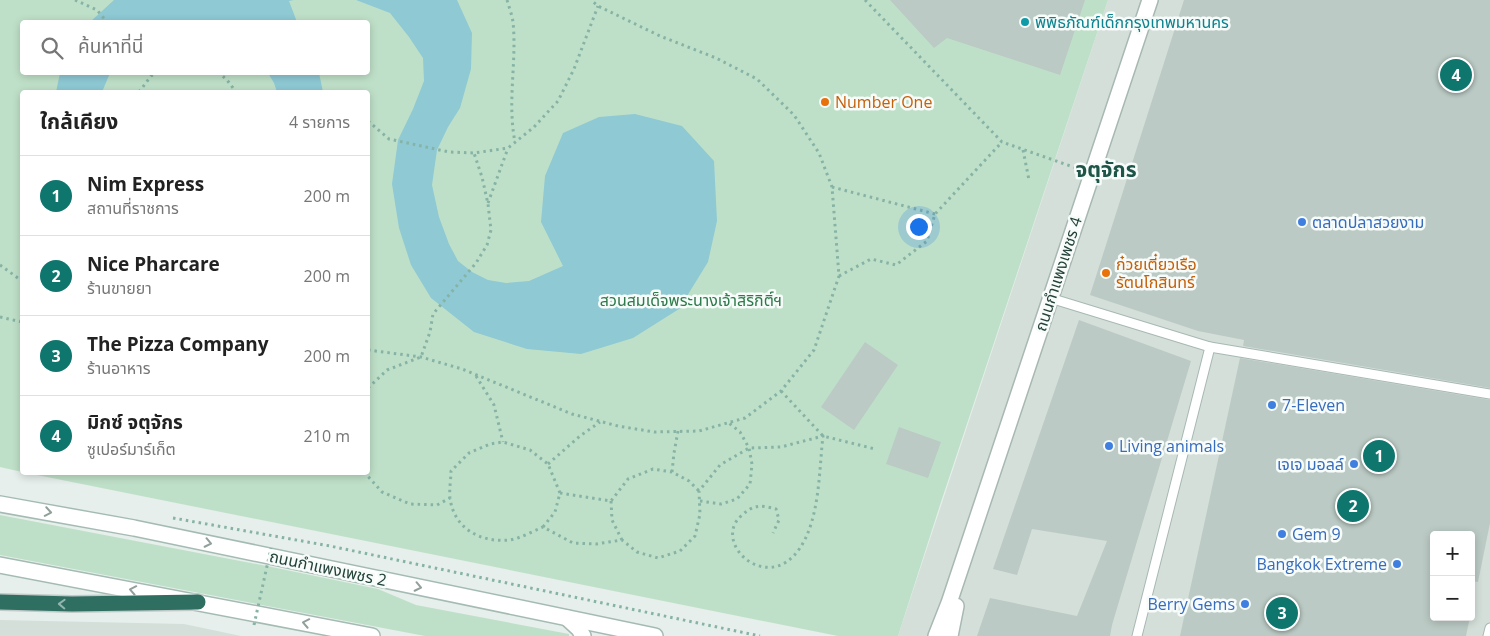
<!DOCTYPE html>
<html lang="th">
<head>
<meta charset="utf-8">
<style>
	body { margin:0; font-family:"Open Sans","Noto Sans Thai",sans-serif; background:#f6f6f6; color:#222 }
	.controls { position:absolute; right:15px; bottom:15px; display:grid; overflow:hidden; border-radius:5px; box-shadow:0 2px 8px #0003 }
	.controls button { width:45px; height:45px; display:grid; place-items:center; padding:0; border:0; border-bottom:1px solid #e0e0e0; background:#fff; color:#222; font:25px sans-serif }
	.you { position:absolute; left:918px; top:226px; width:18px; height:18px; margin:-12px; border:4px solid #fff; border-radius:50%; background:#1a73e8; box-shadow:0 0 0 8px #1a73e833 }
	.badge { display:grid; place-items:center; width:32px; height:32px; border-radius:50%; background:#0f766e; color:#fff; font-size:16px; font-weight:700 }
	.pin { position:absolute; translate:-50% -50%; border:2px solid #fff; box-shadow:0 1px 5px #0006 }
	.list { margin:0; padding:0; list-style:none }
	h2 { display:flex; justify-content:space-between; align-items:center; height:65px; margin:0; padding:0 20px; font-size:21px }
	h2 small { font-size:16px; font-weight:400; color:#767676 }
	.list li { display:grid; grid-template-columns:32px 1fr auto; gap:15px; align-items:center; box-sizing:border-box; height:80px; padding:0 20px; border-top:1px solid #e0e0e0 }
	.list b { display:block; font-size:19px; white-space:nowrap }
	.list p { margin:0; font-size:16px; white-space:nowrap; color:#767676 }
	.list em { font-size:16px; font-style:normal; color:#767676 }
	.icon { flex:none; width:28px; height:28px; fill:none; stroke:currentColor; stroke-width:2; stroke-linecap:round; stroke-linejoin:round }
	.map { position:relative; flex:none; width:1490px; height:636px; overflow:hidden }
	.search { position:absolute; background:#fff; box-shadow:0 2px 8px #0003; left:20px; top:20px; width:350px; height:55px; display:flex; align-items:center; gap:12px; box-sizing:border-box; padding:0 18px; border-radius:5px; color:#767676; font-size:19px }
	.panel { position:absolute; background:#fff; box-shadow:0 2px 8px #0003; left:20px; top:90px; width:350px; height:385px; border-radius:5px }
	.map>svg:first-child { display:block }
	.built { fill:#d4dfda; fill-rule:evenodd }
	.green { fill:#bfe0c8; fill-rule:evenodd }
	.water { fill:#8ec9d4 }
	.building { fill:#bbcac4 }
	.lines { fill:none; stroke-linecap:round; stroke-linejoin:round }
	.service-casing { stroke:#a8b8b2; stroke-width:11 }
	.minor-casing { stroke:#a8b8b2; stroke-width:18 }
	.secondary-casing { stroke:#a4bbb3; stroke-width:18 }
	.motorway-casing { stroke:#c2cac8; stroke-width:18 }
	.path { stroke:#86b3a5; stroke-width:3; stroke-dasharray:2.5 4; stroke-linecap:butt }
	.service { stroke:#fff; stroke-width:9 }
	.minor { stroke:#fff; stroke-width:15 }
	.secondary { stroke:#fff; stroke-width:15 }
	.motorway { stroke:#2f6f62; stroke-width:15 }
	.path-bridge { stroke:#86b3a5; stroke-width:3; stroke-dasharray:2.5 4; stroke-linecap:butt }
	.oneway { stroke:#92a09c }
	.oneway2 { stroke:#93b5ae }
	.culture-dot { fill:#0f9aa8; stroke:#f7fbf9; stroke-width:2 }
	.food-dot { fill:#e8710a; stroke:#f7fbf9; stroke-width:2 }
	.shop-dot { fill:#3f7fe0; stroke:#f7fbf9; stroke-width:2 }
	.labels { text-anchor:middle; stroke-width:5; stroke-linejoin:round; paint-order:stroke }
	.culture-label { font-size:16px; fill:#0d838f; stroke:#f7fbf9; text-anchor:start }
	.food-label { font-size:16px; fill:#c56008; stroke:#f7fbf9; text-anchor:start }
	.shop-label { font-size:16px; fill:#366cbe; stroke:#f7fbf9; text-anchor:start }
	.street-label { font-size:16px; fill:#24423a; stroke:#f7fbf9 }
	.park-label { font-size:16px; fill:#2d7a4b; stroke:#f7fbf9 }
	.district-label { font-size:21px; font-weight:bold; fill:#1f5548; stroke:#f7fbf9 }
</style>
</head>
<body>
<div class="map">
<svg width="1490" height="636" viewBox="0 0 1490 636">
	<rect width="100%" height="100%" fill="#e6efeb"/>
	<g class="built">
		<path d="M1108,0H1490V636H898ZM1434,535H1471V617H1434Z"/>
		<polygon points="0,620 184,624 241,636 0,636"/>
	</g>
	<g class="green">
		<path d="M0,0H1108L940,505L898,636H838L27,473L368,472V92H22V472L0,467ZM22,22H368V72H22Z"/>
		<polygon points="0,515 267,566 378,589 416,605 569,634 569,636 425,636 0,555"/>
	</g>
	<g class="water">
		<polygon points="114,0 294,0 289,1 297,22 90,22"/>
		<polygon points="356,0 457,0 472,33 471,69 460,108 448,127 437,150 432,185 439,217 449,244 458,261 472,272 488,280 506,283 529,281 563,266 541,222 545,176 563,133 599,117 635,114 682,126 714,161 717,221 708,262 679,309 633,338 581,354 527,349 474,332 431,298 411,265 399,228 392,184 398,140 413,109 424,81 423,58 409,37 390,13"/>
		<polygon points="60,73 60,72 110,73 102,92 56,92"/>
		<polygon points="268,73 319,73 323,92 277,92 274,83"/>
	</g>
	<g class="building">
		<polygon points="890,0 1085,0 1060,75 947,38 934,48"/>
		<polygon points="1184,0 1490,0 1490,388 1243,346 1244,340 1198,331 1090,295"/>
		<polygon points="1079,320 1191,361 1112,625 1110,636 977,636 990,598 1077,616 1107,541 1032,529 1017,575 993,569"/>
		<polygon points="865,342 898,365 854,430 821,407"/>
		<polygon points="1240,358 1490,400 1490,523 1478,582 1471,581 1471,535 1434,535 1434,617 1470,617 1466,636 1180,636"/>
		<polygon points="899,427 941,442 928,478 886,464"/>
	</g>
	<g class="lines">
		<defs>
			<g id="service">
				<polyline points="1050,298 1210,347 1490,394"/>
				<polyline points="1137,636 1210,347"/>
				<polyline points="1488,636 1490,628"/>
			</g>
			<g id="minor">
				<polyline points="936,636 949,603 1150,0"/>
				<polyline points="950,636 956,606"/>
			</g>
			<g id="secondary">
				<polyline points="0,504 134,528 655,636"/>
				<polyline points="0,565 372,636"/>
				<polyline points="567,618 579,629 583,636"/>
			</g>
			<polyline id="motorway" points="0,602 72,604 198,602"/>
		</defs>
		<use href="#service" class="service-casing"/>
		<use href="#minor" class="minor-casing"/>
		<use href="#secondary" class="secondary-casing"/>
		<use href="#motorway" class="motorway-casing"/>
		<g class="path">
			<polyline points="75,0 97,10 107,22"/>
			<path d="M507,0C509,7 512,15 513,22C517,62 507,102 515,142"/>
			<polyline points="865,0 1002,142 1079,169"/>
			<polyline points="218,72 227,80 236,92"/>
			<polyline points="139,92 151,76 157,72"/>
			<polyline points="368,121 389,139 449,152 474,153 508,148 534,127 558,101 574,69 598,6"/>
			<polyline points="1023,150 1029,180"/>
			<polyline points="832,187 935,214"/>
			<polyline points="488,203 508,148"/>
			<polyline points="0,265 22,281"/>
			<polyline points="839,276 871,259 896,265 927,241 935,214 1002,142"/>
			<polyline points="0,317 22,322"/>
			<polyline points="368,350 421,357 462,369 572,414 618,426 654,432 699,431 745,418 781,391 814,350 839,276 832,187 819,153 794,115 757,79 716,58 660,36 598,6 591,0"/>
			<polyline points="476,376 494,405 503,442"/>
			<polyline points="368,388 387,370 421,357 430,332 433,314 476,263 487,245 491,230 488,204 482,177 474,153"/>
			<polyline points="781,391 823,436 875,449"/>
			<polyline points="548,464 580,436 600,422"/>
			<polyline points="364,472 382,492 410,504 437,505 450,498"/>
			<polyline points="672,472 674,453 678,431"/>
			<polyline points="560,493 611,501 628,479 653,469 672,472 689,481 699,491"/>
			<polyline points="611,501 612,520 622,540"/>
			<polyline points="700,501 721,504 737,499 750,484 752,464 749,448 740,432 729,423"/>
			<polyline points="173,518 330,546 760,636"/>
			<path d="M543,527L555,512L560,493L548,464L530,450L503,442L490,444L469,453L451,471C451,479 449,489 450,498C454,529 481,543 510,540C521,538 533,531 543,527L573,543L596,544L622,540L637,552L658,558L680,551L695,536L700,514L699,491L720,465L749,448L781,447L823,436C819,470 820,518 800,548C768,596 711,543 741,516C754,504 760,505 776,509L779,520L773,533"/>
		</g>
		<use href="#service" class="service"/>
		<use href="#minor" class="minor"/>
		<use href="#secondary" class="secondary"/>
		<use href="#motorway" class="motorway"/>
		<polyline class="path-bridge" points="254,625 271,548"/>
	</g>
	<defs><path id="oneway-chevron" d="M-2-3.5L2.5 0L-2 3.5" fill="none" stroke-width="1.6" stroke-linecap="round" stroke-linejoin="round" transform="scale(1.25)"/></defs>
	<g class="oneway">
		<use href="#oneway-chevron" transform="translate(48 512) rotate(10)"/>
		<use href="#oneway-chevron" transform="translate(208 543) rotate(12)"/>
		<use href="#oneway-chevron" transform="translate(418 587) rotate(12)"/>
		<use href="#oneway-chevron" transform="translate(133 590) rotate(-169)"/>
		<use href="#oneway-chevron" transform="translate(306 623) rotate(-169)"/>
	</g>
	<use class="oneway2" href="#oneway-chevron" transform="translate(62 604) rotate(-178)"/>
	<circle class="culture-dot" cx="1025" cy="22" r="5"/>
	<g class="food-dot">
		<circle cx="825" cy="102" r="5"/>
		<circle cx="1106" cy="273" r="5"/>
	</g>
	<g class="shop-dot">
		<circle cx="1302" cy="222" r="5"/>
		<circle cx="1272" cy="405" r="5"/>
		<circle cx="1109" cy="446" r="5"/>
		<circle cx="1354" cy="464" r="5"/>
		<circle cx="1282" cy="534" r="5"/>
		<circle cx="1397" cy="564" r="5"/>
		<circle cx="1245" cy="604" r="5"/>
	</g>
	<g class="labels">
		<g class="culture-label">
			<text x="1035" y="28">พิพิธภัณฑ์เด็กกรุงเทพมหานคร</text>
		</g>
		<g class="food-label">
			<text x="835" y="108">Number One</text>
			<text x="1116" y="270">ก๋วยเตี๋ยวเรือ<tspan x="1116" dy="18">รัตนโกสินทร์</tspan></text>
		</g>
		<g class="shop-label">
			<text x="1312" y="228">ตลาดปลาสวยงาม</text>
			<text x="1282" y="411">7-Eleven</text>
			<text x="1119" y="452">Living animals</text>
			<text x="1344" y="470" text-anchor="end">เจเจ มอลล์</text>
			<text x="1292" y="540">Gem 9</text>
			<text x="1387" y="570" text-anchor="end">Bangkok Extreme</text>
			<text x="1235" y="610" text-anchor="end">Berry Gems</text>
		</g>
		<g class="street-label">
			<text transform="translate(1058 274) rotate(-72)" y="6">ถนนกำแพงเพชร 4</text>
			<text transform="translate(328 568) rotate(12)" y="6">ถนนกำแพงเพชร 2</text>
		</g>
		<g class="park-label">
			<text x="691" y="306">สวนสมเด็จพระนางเจ้าสิริกิติ์ฯ</text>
		</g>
		<g class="district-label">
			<text x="1106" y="177">จตุจักร</text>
		</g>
	</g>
</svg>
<div class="controls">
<button>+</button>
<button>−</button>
</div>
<div class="you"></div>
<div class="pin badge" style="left:1379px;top:456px">1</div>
<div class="pin badge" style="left:1353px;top:506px">2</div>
<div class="pin badge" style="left:1282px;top:613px">3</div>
<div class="pin badge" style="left:1456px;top:75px">4</div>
<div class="search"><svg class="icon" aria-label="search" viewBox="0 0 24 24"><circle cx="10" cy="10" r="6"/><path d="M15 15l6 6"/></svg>ค้นหาที่นี่</div>
<section class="panel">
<h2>ใกล้เคียง<small>4 รายการ</small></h2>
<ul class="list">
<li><span class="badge">1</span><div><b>Nim Express</b><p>สถานที่ราชการ</p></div><em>200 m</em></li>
<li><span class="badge">2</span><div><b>Nice Pharcare</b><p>ร้านขายยา</p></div><em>200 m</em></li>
<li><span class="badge">3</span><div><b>The Pizza Company</b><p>ร้านอาหาร</p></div><em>200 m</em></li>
<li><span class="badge">4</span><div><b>มิกซ์ จตุจักร</b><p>ซูเปอร์มาร์เก็ต</p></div><em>210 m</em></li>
</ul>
</section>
</div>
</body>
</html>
